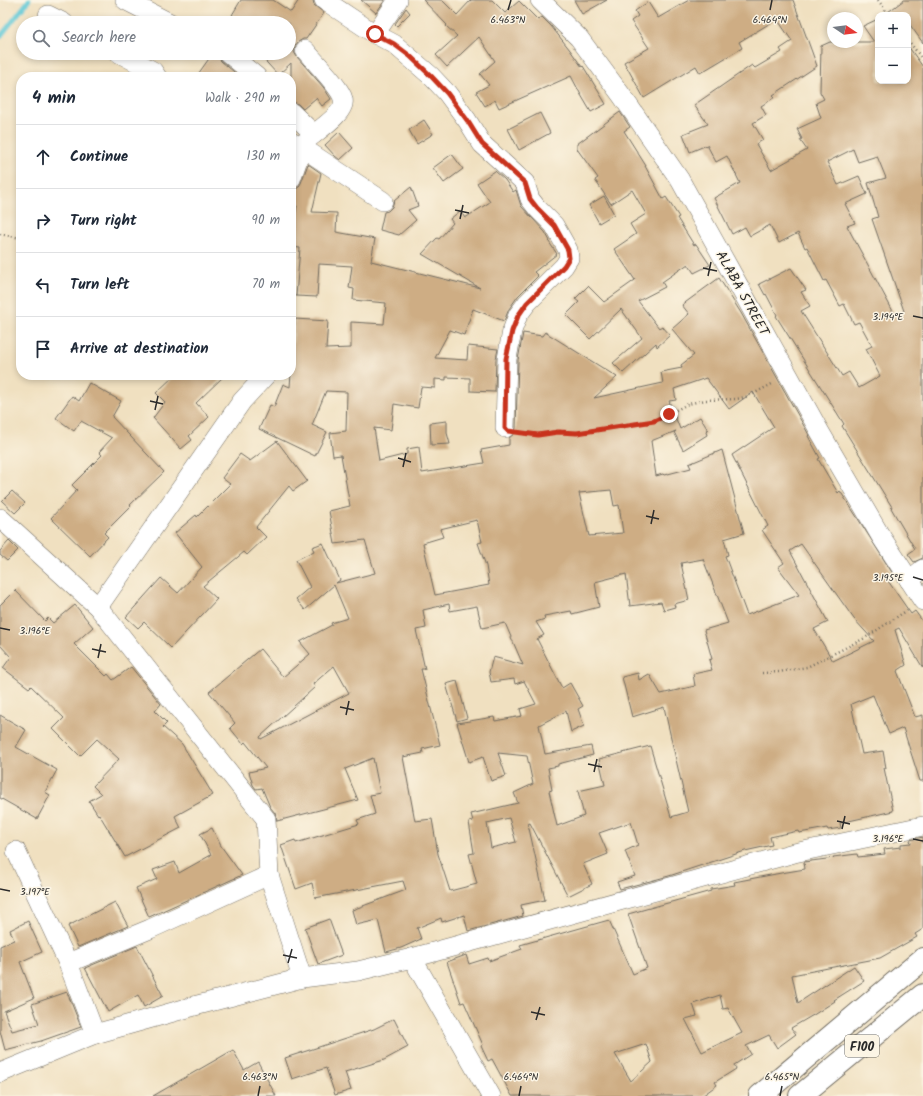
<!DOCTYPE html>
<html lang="en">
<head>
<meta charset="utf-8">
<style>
	body { margin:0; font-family:Kalam,sans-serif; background:#f2f2f3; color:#1f2937 }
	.controls { position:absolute; right:12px; top:12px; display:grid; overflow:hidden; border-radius:8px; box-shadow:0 2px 6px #0003 }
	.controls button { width:36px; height:36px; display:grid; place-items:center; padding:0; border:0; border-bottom:1px solid #e0e1e3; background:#fff; color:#1f2937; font:20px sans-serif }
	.compass { position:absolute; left:827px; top:12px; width:36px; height:36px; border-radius:50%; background:#fff; box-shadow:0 2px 6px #0003; rotate:103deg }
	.stop { position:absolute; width:12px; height:12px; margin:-9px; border:3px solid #c8321e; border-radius:50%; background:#fff }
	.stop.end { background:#c8321e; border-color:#fff; box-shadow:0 1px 4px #0008 }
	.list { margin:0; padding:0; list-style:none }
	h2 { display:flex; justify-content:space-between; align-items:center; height:52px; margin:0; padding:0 16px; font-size:17px }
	h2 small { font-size:13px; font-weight:400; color:#747a83 }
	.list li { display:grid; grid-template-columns:26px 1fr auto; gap:12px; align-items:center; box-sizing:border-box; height:64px; padding:0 16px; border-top:1px solid #e0e1e3 }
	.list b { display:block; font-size:15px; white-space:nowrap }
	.list em { font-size:13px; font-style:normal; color:#747a83 }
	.icon { flex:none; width:22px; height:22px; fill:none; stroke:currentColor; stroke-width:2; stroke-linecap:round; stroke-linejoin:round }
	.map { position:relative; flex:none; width:923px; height:1096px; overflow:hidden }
	.search { position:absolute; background:#fff; box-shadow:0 2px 6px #0003; left:16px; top:16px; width:280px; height:44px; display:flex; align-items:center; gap:10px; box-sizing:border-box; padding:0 14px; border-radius:22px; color:#747a83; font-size:15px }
	.panel { position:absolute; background:#fff; box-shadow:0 2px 6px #0003; left:16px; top:72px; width:280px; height:308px; border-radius:16px }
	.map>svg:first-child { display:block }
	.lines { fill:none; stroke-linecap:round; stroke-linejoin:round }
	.stream { stroke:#5cc7d6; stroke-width:4.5 }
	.building { fill:#cead84; fill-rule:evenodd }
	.minor-casing { stroke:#706a5f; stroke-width:20 }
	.major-casing { stroke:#706a5f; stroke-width:24 }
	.highway-casing { stroke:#706a5f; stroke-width:24 }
	.path { stroke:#706a5f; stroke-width:2.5; stroke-dasharray:1 3; stroke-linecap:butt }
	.minor { stroke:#fff; stroke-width:19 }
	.major { stroke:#fff; stroke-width:22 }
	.highway { stroke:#fff; stroke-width:22 }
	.route { stroke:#c8321e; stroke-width:5 }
	.ticks { fill:none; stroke:#2b2b2b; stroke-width:1.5 }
	.labels { text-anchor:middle; stroke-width:3; stroke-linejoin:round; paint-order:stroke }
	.shield { fill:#fcf5e5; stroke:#6a6863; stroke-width:1 }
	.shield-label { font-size:13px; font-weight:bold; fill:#2b2b2b }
	.street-label { font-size:14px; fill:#2b2b2b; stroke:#fcf5e5 }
	.ticks-label { font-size:10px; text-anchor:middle; fill:#2b2b2b; stroke:#fcf5e5; stroke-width:3; stroke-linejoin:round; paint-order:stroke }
</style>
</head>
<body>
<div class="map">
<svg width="923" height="1096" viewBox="0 0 923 1096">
	<rect width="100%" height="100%" fill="#fcf5e5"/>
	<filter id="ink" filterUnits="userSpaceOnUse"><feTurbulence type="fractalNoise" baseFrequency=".025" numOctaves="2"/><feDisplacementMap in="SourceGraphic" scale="8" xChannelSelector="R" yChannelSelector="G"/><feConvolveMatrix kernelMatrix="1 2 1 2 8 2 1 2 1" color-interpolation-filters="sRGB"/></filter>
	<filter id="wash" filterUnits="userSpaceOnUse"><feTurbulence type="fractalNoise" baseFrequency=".012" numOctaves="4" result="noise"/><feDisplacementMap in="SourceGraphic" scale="16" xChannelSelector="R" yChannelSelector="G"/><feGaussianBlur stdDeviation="0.9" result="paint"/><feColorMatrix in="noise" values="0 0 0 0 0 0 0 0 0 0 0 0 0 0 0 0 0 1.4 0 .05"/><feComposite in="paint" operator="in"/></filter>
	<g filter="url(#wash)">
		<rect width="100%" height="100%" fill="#f0e0c0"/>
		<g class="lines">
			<polyline class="stream" points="0,37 29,0"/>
		</g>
		<g id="blocks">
			<g class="building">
				<polygon points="241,0 273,0 291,12 299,0 313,0 314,5 324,13 306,39 303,39 298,42 295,46 294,52 297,57 324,88 331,99 322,106 316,98 303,109 298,104 291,101 291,63 278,75 258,53 289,53 289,23 245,23 232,15"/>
				<polygon points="361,0 385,0 376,13"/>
				<polygon points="423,0 442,0 457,15 471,0 492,0 505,13 519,1 538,20 542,17 551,26 570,50 582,67 583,66 606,104 591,112 581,95 571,76 499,108 495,100 485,106 476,92 489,85 480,74 495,61 479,37 447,67 436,55 457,36 446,26 447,25"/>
				<polygon points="574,0 607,0 582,14"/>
				<path d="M689,0H793L817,66L773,95L775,97L761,106L766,115L753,123L763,140L756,144L771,170L807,150L800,140L802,139L797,129L821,118L816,103L824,99L820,92L821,46L830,42H874L863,26L878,19V81H908V46L923,67V558L914,562L908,554L915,549L891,508L892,507L842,426L844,424L776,316L777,315L766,294L765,295L759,284L791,268L806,290L801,292L810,306L801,311L842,376L849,372L859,388L880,376L866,349L872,346L859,322L854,324L844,304L840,306L826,280L824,281L807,247L805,248L798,233L779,243L770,225L750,236L745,227L732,234L714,198L740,183L727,156L716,162L707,145L690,152L683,134L708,124L694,105L752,65L755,68L782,52L780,49L792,41L777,19L739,42L742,48L700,73L696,66L644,98L624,62L649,48L631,21L638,16L635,11L648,2L658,18ZM853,149L858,162L877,156L886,178L868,183L878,217L872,219L904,311L895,315L847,226L855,223L845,204L867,194L859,176L838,185L827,162Z"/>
				<polygon points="904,0 923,0 923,43 908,22 908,15 884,15"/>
				<polygon points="406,8 410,13 397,26 395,24"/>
				<polygon points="213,53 217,53 218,57 221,61 240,77 196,77"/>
				<polygon points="620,112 630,127 624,131 646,166 645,166 663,199 666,197 679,217 677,218 694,245 696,244 710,265 694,273 688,264 662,282 665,287 638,301 659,328 662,326 670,335 657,347 656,343 623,373 613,363 642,338 621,309 590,339 566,315 579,302 575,299 588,286 604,302 635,280 614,249 636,234 630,224 646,214 632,190 611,204 595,180 598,178 577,149 577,144"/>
				<polygon points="540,113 550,133 519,150 508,129"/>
				<polygon points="424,120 433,134 417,144 409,130"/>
				<polygon points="339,132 353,148 340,160 335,156 325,145"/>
				<polygon points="452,154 463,169 444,183 433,168"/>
				<path d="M308,164L321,173L312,212L337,213L336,232L375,239L371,261L480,288L422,254L437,238L439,239L453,223L450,219L460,211L465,218L490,202L477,183L495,171L505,180L513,192L516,190L521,206L545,232L550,241L549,242L557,254L534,272L538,276L518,296L509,309L504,321L473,309L464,335L450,330L435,358L467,360L468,346L498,349L496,359L495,392L470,391V378L446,377V380L435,379V388L421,387L418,408L394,404L391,430L374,428L379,461L407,454V449L419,447L422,473L484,463L481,450L509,445V438L514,434L516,428L518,360L523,333L542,336L545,332L617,377L594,398L663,383L661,372L682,368L681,365L694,355L672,329L689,314L682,305L719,278L741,313L809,435L808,436L820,458L818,459L838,493L840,491L855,514L893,574L886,578L911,614L915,611L923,622V668L899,628L895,630L906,665L897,671L915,717L923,715V781H920L903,728L889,734L873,695L851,704L862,754L883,751L886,768H884L893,811L840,823L841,828L828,830L827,828L799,833L798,831L770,837L772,845L745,851L669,876L620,889L617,882L635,876L625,851L638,845L631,822L599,833L608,854L583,864L592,884L568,896L530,823L528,824L545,900L521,905L523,916L468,931L464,915L442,922L441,918L417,928L421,939L401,948L386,952L378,920L356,925L352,910L406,890L403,881L315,898L312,883L296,889L281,845L295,840L296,843L359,824L357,820L375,814L370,795L380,793L373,758L345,769L358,800L277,821L275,813L270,807L262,788L256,789L253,785L249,772L266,768L245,742L243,744L230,728L235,723L209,692L260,649L283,677L310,654L300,642L332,625L331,623L348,618L334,585L305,610L296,599L310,587L296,560L314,551L312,547L323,543L340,580L336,583L375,573L365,540L335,544L329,511L350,506L341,455L333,456L330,433L346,431L347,392L326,391L312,425L327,432L315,456L259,429L270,405L274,407L283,384L290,387L295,319L328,321L326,349L351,348V322L384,324L386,303L353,300L354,289L349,288L352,266L319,264L317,297L296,296L300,248L291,247V238L297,206L291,205V190L298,188L301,183ZM706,378L729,409L753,392L774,427L732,455L768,526L762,530L784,563L778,567L799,595L747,615L725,556L728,555L724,539L744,533L722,450L689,464L691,468L664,475L663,474L656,476L651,441L676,431L674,432L683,450L707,435L706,432L708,430L700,417L680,429L669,401L676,400L674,389ZM611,490L614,506L619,505L623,533L589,536L579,493ZM477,520L482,542L478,543L486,566L489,585L435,595L423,543L443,537L440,529ZM801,544L854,619L874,641L833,661L814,629L828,622L790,551ZM703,559L728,623L704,630L712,659L709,660L712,670L693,674L695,686L661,694L649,674L639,680L638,673L622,677L632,717L664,707L688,812L671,817L650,746L599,759L605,785L578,791L584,816L557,826L549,791L552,790L548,768L558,766V764L593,755L591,746L545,754L539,725L566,711L571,732L584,726L578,709L583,706L570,683L562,688L537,639L544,635L536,622L545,619L544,616L571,611L572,614L599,607L595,582L626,574L630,606L661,602L664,610L675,607L674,604L689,600L681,563ZM449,604L450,611L477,606L482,628L505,623L523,665L493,657L489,672L491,682L514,679L515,684L524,681L536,704L520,709L522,716L495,721L494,717L457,723L469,762L483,757L491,781L506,776L498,753L527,756L533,784L514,793L518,803L471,814L473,821L469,822L474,853L469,854L477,884L450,891L438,854L432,819L415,821L403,757L423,753L422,749L440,745L421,669H425L416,630L426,628L423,610ZM334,666L349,693L261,739L260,737L315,687L313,684ZM509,818L516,842L491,848L487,823Z"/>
				<polygon points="411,187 418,206 408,210 416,220 399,235 380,230 384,212 388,211 392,207 394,201"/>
				<polygon points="604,196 614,214 599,223 589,205"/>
				<polygon points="175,375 225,375 196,403 209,417 189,436 192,440 181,449 153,418 165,402 156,393"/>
				<polygon points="89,383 121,401 112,417 164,472 130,505 131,506 104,533 108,537 90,556 51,518 77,490 72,485 102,455 99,452 112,438 81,421 74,431 56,418 72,396 79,401"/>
				<polygon points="447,421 447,433 450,444 431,445 430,423"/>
				<polygon points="277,441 307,481 293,491 289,486 256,527 266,537 247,555 244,552 203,586 217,599 171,648 144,622 138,628 126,617 161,578 178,593 202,567 175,533 196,515 197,517 230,484 222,478 240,454 250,461"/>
				<polygon points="12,491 25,503 15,513 2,501"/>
				<polygon points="9,541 18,550 7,561 0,555 0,551"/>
				<polygon points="15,590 45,621 48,618 53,623 75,605 93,627 74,644 106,676 108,674 113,680 131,667 161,704 155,711 167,723 163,727 182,744 213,795 175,816 181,828 125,857 99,814 98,815 89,801 101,794 93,786 119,759 97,739 80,756 53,729 64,718 31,686 29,688 3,668 11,657 0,645 0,605"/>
				<polygon points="457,681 467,718 457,721 446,684"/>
				<polygon points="0,715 26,730 16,747 57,770 45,792 50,795 37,819 0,798"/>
				<polygon points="212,828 221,846 242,875 149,917 136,888 157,879 153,870 175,862 179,873 211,855 200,834"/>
				<path d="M923,837V929L915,934L917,937L880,958L792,975L798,1003L854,966L864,981L834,1000L835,1001L815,1014L791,1028L796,1034L777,1048L769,1035L746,1046L751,1054L734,1065L736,1069L715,1082L717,1085L702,1096H512L492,1059L488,1061L481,1046L483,1045L464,1002L461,1003L447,962L466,955L469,964L488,958L489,961L522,949L520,945L609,920L633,974L647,968L628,914L711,891V889L735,885L734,882L781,873L805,869L804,862L834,858L833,857L857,854L858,857L885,854L884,849L901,847V844L911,843L910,840ZM720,995L723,1009L728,1008L742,1033L702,1052L685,1019L697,1016L693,1004ZM646,1044L652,1062L631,1081L615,1054Z"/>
				<polygon points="115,902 128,926 78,947 68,926"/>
				<polygon points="329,919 342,955 318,964 305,928"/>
				<polygon points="28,921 42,952 20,962 34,998 4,1011 12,1031 39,1024 32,1004 67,992 81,1027 41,1041 5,1050 0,1031 0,946 14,940 10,930"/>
				<polygon points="137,946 163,996 144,1007 138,995 108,1012 85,968"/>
				<polygon points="394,1019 408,1047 384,1060 345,1072 351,1090 335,1095 326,1068 292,1079 285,1058 374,1029"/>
				<polygon points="233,1050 244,1070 258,1062 276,1096 153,1096"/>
			</g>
		</g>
	</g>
	<g filter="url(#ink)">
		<use href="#blocks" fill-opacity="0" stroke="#706a5f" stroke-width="1"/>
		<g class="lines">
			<defs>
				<g id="minor">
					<polyline points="125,0 170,23"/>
					<polyline points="324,0 375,34 394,44 431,76 447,93 467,120 482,144 525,183 530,199 537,208 554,225 568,250 569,258 564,266 527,303 518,315 512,331 507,359 505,428"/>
					<polyline points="540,0 579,38 622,96 680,180 820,432 880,535 923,601"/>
					<polyline points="48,15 64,23"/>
					<polyline points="375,34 398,0"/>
					<polyline points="119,53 153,71 157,77"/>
					<polyline points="228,53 257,77"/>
					<polyline points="291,112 314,134"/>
					<polyline points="291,142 303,148 383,201"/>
					<path d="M291,179C295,169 301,147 308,139C317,131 347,112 343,99C341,88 313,60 305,50"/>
					<polyline points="0,518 98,607 266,819 269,875 302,978"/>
					<polyline points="909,580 923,569"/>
					<polyline points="98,607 242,401 266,375"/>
					<polyline points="16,851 68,963 95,1034"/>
					<polyline points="412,958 491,1096"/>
					<polyline points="68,963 150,929 269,875"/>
					<polyline points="0,1073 95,1034 198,1005 302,978 358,971 412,958 794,853 923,826"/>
				</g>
				<polyline id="major" points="760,1096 923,959"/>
				<polyline id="highway" points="800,1096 923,995"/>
			</defs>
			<use href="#minor" class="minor-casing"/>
			<use href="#major" class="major-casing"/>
			<use href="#highway" class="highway-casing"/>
			<g class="path">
				<polyline points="878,0 889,15"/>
				<polyline points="908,40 923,60"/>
				<polyline points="0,234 21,238"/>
				<polyline points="520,433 538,435 558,431 577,433 654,421 688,404 705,400 737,399 749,396 774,383"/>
				<polyline points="762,673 779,672 807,667 865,638 909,609"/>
			</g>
			<use href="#minor" class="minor"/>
			<use href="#major" class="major"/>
			<use href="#highway" class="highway"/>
		</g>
	</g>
	<g class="lines" filter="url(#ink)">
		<polyline class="route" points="375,34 394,44 410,56 431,76 447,93 467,120 482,144 525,183 530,199 537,208 554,225 568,250 569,258 564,266 527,303 518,316 512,331 506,359 505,428 508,431 538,435 558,432 577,433 654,421 669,414"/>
	</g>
	<path class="ticks" d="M508,10L511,0M770,10L772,0M455,210L469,213M460,219L463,205M703,268L717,271M708,276L711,262M913,316L923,318M150,401L163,404M155,410L158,396M398,458L411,462M403,467L406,453M646,516L659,519M651,524L654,510M913,577L923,580M0,628L10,630M92,649L106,652M98,658L101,644M340,707L354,710M346,715L349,701M588,764L602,767M594,772L597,759M837,821L850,824M842,829L845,816M913,839L923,841M0,889L10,891M283,955L297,958M288,963L292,949M531,1012L545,1015M536,1020L540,1007M258,1096L260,1086M519,1096L521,1086M780,1096L782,1086"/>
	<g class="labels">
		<rect class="shield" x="845" y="1035" width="34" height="22" rx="3"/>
		<g class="shield-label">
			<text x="862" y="1051">F100</text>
		</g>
		<g class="street-label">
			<text transform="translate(743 293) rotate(61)" y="5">ALABA STREET</text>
		</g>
	</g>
	<g class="ticks-label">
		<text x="508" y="23">6.463°N</text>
		<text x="770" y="23">6.464°N</text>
		<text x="888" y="320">3.194°E</text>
		<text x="888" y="581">3.195°E</text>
		<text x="35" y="634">3.196°E</text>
		<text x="888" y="842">3.196°E</text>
		<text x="35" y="895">3.197°E</text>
		<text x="260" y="1080">6.463°N</text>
		<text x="521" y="1080">6.464°N</text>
		<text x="782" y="1080">6.465°N</text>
	</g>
</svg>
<div class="controls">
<button>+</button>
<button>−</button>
</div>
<svg class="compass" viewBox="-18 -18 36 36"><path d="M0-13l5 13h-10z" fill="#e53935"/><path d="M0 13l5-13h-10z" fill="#747a83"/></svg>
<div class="stop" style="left:375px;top:34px"></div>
<div class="stop end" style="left:669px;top:414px"></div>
<div class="search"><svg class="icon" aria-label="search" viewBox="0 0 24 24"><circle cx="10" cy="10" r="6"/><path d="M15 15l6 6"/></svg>Search here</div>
<section class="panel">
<h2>4 min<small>Walk · 290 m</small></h2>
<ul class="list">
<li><svg class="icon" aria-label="ahead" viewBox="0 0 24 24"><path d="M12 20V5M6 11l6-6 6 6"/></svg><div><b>Continue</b></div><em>130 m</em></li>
<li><svg class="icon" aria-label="right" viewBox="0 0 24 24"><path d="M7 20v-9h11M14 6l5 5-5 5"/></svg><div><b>Turn right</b></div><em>90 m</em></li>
<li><svg class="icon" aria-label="left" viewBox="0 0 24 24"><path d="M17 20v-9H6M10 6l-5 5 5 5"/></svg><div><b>Turn left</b></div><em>70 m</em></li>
<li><svg class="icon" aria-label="arrive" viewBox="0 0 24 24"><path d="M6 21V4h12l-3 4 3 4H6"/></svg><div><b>Arrive at destination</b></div></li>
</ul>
</section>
</div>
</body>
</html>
